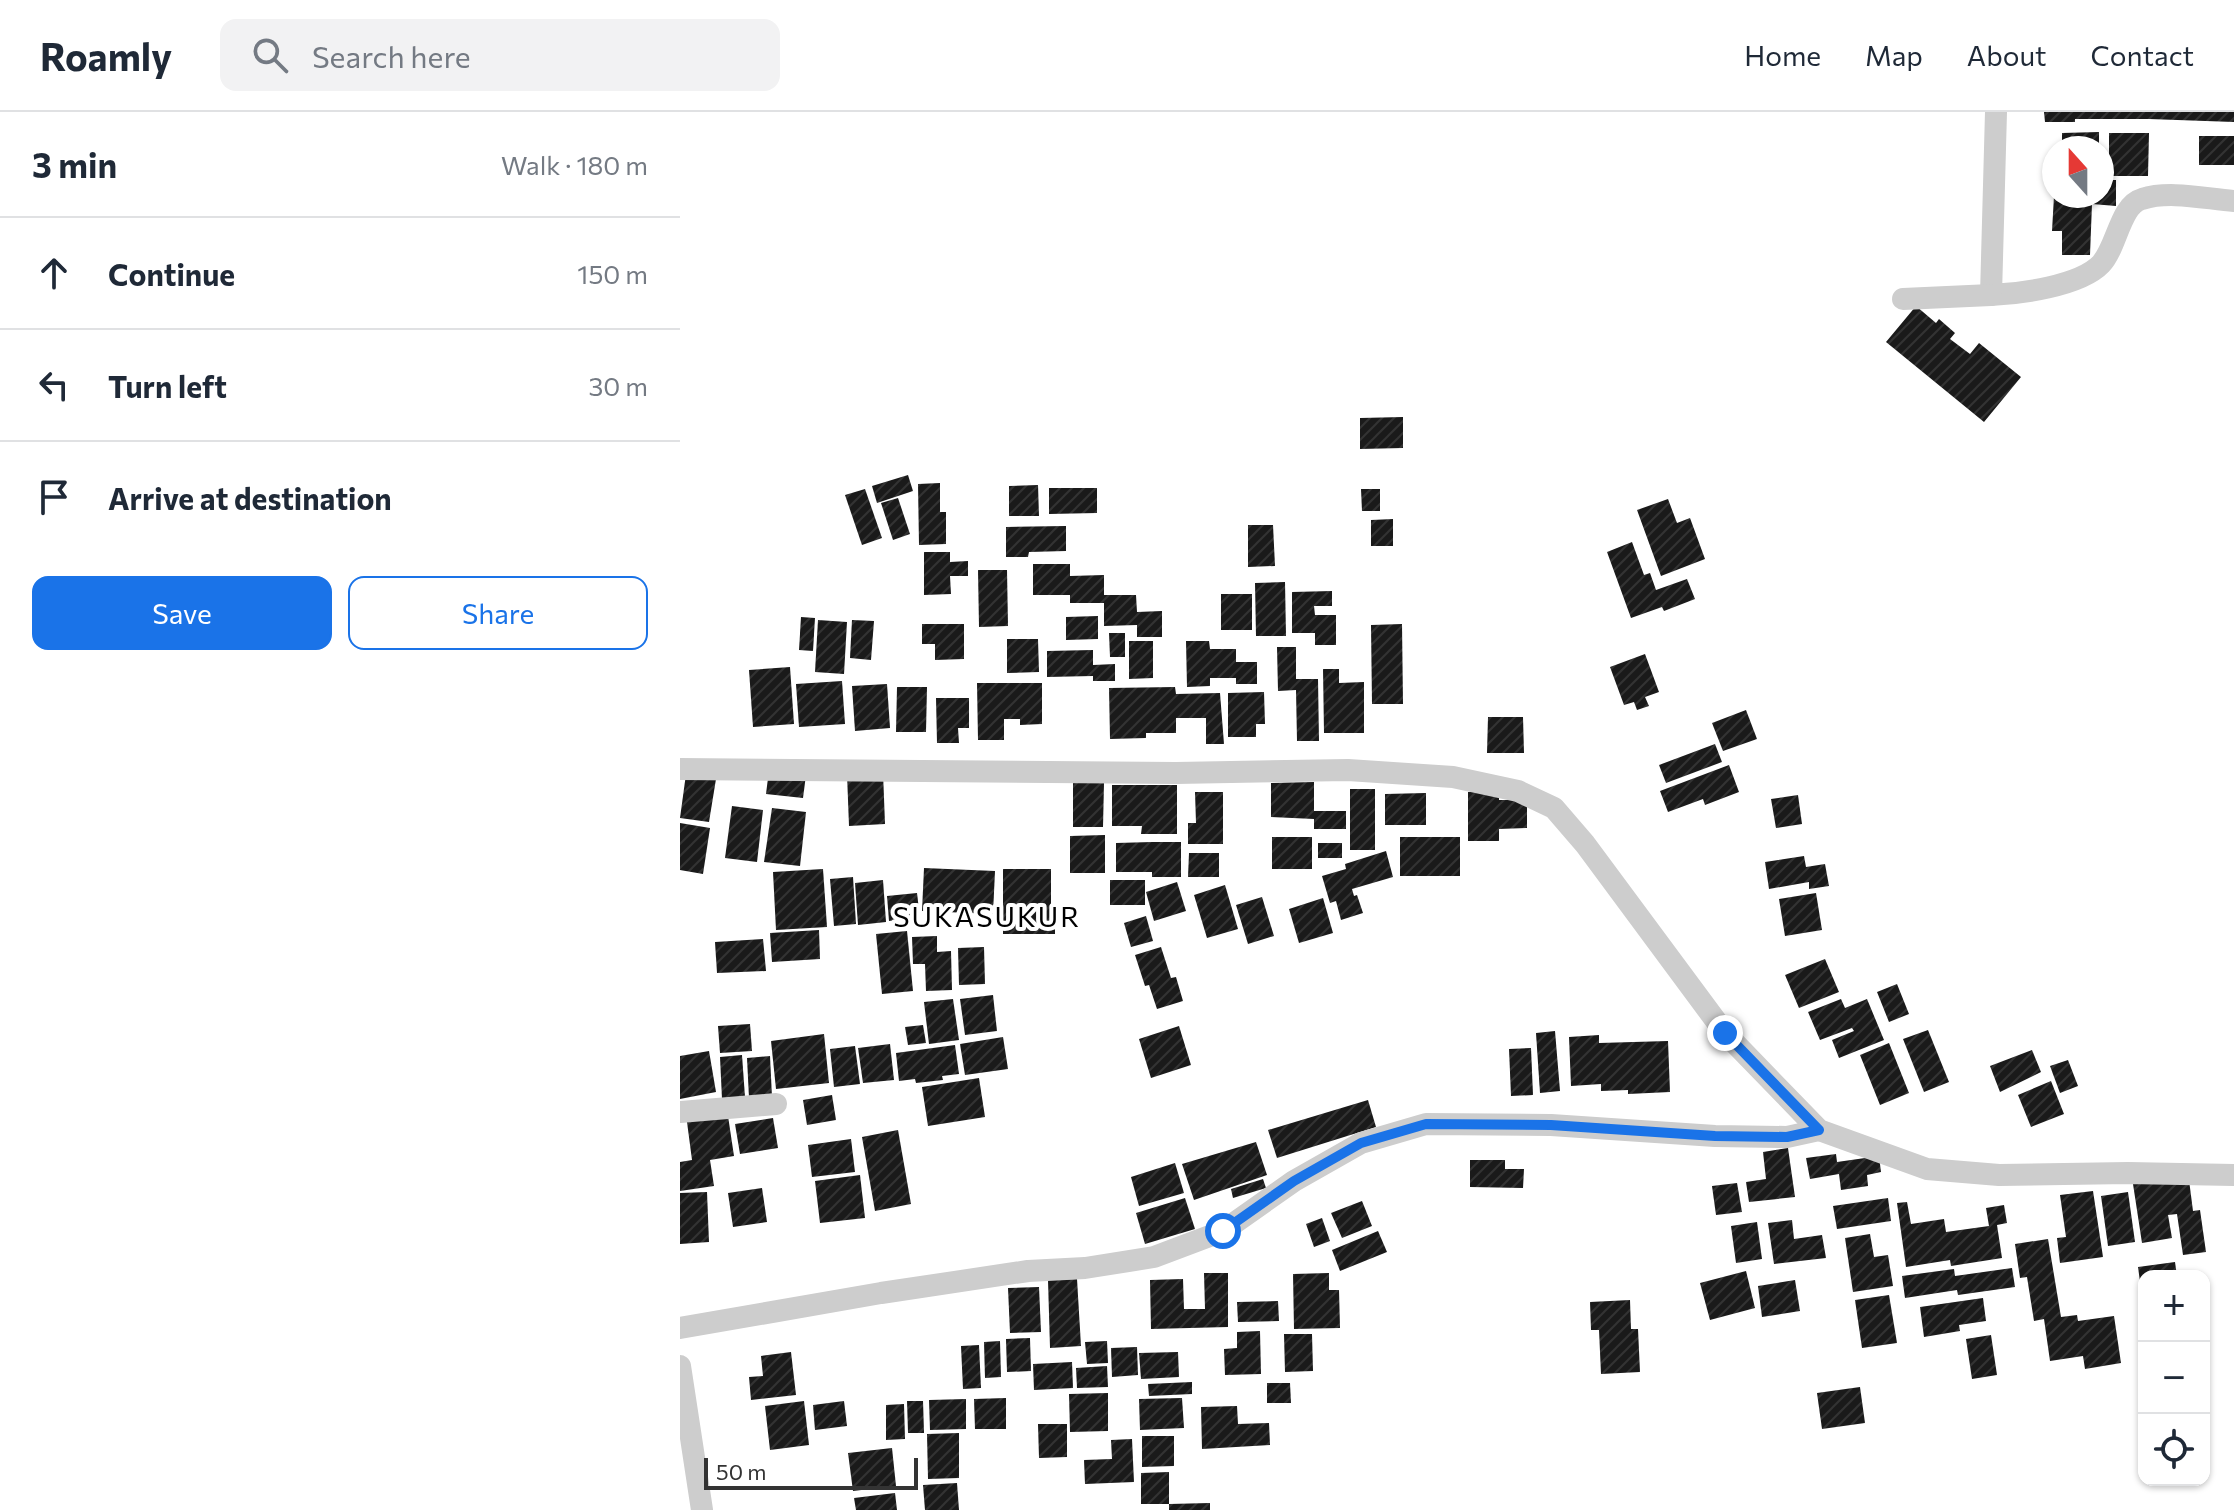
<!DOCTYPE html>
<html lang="en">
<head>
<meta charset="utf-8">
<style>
	body { margin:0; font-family:Commissioner,sans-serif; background:#f2f2f3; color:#1f2937 }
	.controls { position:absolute; right:24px; bottom:24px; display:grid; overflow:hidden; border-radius:16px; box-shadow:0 2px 6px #0004 }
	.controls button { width:72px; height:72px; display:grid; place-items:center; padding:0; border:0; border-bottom:2px solid #e0e1e3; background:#fff; color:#1f2937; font:40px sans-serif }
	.compass { position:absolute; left:1362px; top:24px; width:72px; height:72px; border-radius:50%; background:#fff; box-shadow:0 2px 6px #0004; rotate:339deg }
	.scale { position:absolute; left:24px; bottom:20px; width:214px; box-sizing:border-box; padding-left:8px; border:4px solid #333; border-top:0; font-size:22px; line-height:28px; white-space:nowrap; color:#333; -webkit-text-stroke:6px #fff; paint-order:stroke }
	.stop { position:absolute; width:24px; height:24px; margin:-18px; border:6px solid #1a73e8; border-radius:50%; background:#fff }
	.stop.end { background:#1a73e8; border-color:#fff; box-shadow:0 2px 8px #0008 }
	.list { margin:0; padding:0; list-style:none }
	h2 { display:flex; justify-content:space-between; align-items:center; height:104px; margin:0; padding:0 32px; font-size:34px }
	h2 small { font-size:26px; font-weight:400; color:#747a83 }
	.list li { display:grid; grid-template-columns:52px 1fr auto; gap:24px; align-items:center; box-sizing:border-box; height:112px; padding:0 32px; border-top:2px solid #e0e1e3 }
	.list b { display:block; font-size:30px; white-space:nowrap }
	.list em { font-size:26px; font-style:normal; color:#747a83 }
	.actions { display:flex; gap:16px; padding:24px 32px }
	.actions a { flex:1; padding:18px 0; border:2px solid #1a73e8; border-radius:16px; text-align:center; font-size:28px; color:#1a73e8 }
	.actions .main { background:#1a73e8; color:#fff }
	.icon { flex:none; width:44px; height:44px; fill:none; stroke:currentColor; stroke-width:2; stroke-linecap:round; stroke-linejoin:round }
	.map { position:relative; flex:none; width:1554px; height:1398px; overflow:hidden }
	header { display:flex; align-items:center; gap:48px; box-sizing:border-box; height:112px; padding:0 40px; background:#fff; border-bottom:2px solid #e0e1e3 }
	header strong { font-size:38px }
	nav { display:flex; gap:44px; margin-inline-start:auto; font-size:28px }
	.search { width:560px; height:72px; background:#f2f2f3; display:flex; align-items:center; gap:20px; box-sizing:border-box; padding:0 28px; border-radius:16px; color:#747a83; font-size:30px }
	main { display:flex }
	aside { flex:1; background:#fff }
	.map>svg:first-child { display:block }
	.building { fill:url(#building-hatch) }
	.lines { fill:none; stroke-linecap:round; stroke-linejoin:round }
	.minor { stroke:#cdcdcd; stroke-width:22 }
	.route { stroke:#1a73e8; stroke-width:10 }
	.labels { text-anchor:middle; stroke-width:8; stroke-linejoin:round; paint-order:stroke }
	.quarter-label { font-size:28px; letter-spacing:2px; fill:#000; stroke:#fff }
</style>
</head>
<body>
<header>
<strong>Roamly</strong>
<div class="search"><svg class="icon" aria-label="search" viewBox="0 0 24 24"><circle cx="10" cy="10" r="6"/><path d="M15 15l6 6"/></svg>Search here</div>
<nav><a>Home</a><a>Map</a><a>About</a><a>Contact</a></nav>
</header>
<main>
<aside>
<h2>3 min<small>Walk · 180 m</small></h2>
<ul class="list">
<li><svg class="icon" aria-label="ahead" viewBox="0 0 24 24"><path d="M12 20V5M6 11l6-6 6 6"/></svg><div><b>Continue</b></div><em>150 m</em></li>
<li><svg class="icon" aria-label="left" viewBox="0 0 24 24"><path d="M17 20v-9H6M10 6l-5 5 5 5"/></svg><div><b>Turn left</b></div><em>30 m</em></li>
<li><svg class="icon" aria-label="arrive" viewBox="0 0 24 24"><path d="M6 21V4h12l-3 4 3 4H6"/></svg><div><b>Arrive at destination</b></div></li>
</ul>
<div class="actions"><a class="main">Save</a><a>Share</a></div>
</aside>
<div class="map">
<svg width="1554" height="1398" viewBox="0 0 1554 1398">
	<defs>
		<pattern id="building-hatch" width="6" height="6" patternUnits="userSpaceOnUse" patternTransform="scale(2)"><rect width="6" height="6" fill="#1a1a1a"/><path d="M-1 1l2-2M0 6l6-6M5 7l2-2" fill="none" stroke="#333"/></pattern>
	</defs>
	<rect width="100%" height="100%" fill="#fff"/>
	<g class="building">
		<polygon points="1364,0 1554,0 1554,10 1469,7 1395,7 1395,10 1365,10"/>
		<polygon points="1419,20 1419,36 1382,36 1382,21"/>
		<polygon points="1429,21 1469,21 1468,64 1429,64"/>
		<rect x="1519" y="24" width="35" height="29"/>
		<polygon points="1422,68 1436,68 1436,94 1412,92 1410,143 1382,143 1382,119 1372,119 1374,84 1422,84"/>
		<polygon points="1236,194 1256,211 1259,207 1275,221 1270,227 1290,242 1299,231 1341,265 1304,310 1206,230"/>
		<polygon points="723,305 723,336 680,337 680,306"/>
		<polygon points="228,363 233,379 197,391 192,374"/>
		<polygon points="260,371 260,400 266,400 266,432 239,433 238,372"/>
		<polygon points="358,373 359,404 329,404 329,374"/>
		<polygon points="369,376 417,376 417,401 369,402"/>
		<polygon points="185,377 202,426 182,433 165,383"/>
		<polygon points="681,377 700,377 700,399 682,399"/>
		<polygon points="218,386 230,422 213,428 201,391"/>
		<polygon points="988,387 997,411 1010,406 1025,447 981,464 957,398"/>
		<polygon points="713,407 713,434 691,434 691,408"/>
		<polygon points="568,413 593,413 595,454 568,455"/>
		<polygon points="386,414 386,439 349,440 348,445 326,445 326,415"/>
		<polygon points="952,430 964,463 970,461 976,478 1007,467 1015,487 984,499 982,495 951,506 927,440"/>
		<polygon points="244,440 270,440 270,450 288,449 288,464 270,464 271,482 244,483"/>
		<polygon points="353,452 390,452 390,464 424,463 424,483 456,483 457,500 482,499 482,525 457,525 457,513 424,514 424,491 390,491 390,483 353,483"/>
		<polygon points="298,458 327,458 328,514 299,515"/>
		<polygon points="605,470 606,524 576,524 575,471"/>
		<polygon points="652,479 652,494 634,494 635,503 656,503 656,533 635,533 635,521 612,521 612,480"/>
		<rect x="541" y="482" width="31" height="36"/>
		<polygon points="418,504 418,527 386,528 386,505"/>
		<polygon points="121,505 135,506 133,539 119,538"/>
		<polygon points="138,508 167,510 164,562 135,560"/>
		<polygon points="172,508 194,509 191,548 170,546"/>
		<polygon points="242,512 284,512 284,547 255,548 255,532 242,532"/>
		<polygon points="722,512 723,592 692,592 691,513"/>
		<polygon points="429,521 445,521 445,545 430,545"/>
		<polygon points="327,527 358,527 359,560 327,561"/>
		<polygon points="449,529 473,529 473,566 449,567"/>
		<polygon points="506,529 529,529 530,537 556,537 556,550 577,550 577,572 556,572 556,566 530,566 530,574 507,575"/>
		<polygon points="597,535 616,535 616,567 638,567 639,629 617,629 616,578 598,579"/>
		<polygon points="413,538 413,553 435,552 435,569 413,569 413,564 367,565 367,539"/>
		<polygon points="965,542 979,580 965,585 969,594 957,598 954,590 944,593 930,555"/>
		<polygon points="110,555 114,612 73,615 69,558"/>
		<polygon points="643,557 659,557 659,571 684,570 684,621 644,621"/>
		<polygon points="162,569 165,612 119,615 116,572"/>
		<polygon points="297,571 362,571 362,612 340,613 340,607 324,607 324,628 298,628"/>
		<polygon points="207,572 210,616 175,619 172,574"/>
		<polygon points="217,575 247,575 246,620 216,620"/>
		<polygon points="495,575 496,582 540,581 544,632 526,632 526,606 496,606 496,621 466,621 466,626 430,627 429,576"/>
		<polygon points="584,580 585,612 576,612 576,625 548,625 548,581"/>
		<polygon points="256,586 289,586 289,616 278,616 279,631 257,631"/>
		<polygon points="1066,598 1077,627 1043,639 1032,611"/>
		<polygon points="808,605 843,605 844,641 807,641"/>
		<polygon points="1035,632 1042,650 986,671 979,653"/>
		<polygon points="1049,653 1059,680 1025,693 1023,687 988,700 980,679"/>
		<polygon points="89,658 126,663 123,686 86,682"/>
		<polygon points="203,660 205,712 169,714 167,662"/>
		<polygon points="6,662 36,667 29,710 0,706"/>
		<polygon points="634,670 634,699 666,699 666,717 634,717 634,707 591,705 591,671"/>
		<polygon points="393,671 424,671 423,715 393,715"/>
		<polygon points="432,673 497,673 497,722 461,722 462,714 432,714"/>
		<rect x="670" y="677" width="25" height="61"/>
		<polygon points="515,680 543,680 543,732 508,732 508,711 516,711"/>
		<polygon points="788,680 819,680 819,688 847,688 847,716 819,717 819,729 788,729"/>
		<polygon points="746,681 746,713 705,713 705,682"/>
		<polygon points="1118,683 1122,712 1096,716 1091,687"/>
		<polygon points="52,694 83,698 77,750 45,746"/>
		<polygon points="92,696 126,700 120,754 84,750"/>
		<polygon points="0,711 30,716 23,762 0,758"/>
		<polygon points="425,723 425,761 390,761 390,724"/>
		<rect x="592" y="725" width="40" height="32"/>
		<rect x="720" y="725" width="60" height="39"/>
		<polygon points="472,730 501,730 501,765 472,765 472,760 436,760 436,731"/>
		<rect x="638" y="731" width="24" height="15"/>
		<polygon points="706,739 713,765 672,777 674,784 677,783 683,801 661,808 656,789 650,791 642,764 666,757 665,752"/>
		<polygon points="509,741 539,741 539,765 508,765"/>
		<polygon points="1124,744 1126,755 1145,752 1149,774 1129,777 1129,770 1089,777 1085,750"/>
		<polygon points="244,756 315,759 313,802 242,799"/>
		<polygon points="143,757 147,815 96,818 93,760"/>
		<polygon points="323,757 371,757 371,794 375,794 375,822 323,822"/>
		<polygon points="173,765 176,812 154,814 150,767"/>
		<polygon points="203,768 206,810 178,813 175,771"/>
		<rect x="430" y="768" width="35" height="25"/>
		<polygon points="497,770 506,799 474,809 466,780"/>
		<polygon points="545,773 558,817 527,826 514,783"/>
		<polygon points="237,781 240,806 209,809 207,784"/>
		<polygon points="1136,781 1142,818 1105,824 1099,787"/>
		<polygon points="582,785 594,824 568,832 556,793"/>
		<polygon points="643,786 653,821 619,831 609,797"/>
		<polygon points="466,804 473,829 451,835 444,811"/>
		<polygon points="139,818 140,847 92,850 90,821"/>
		<polygon points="227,819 233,879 202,882 196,822"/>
		<polygon points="257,824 257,840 271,839 272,878 246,879 245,852 233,852 232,825"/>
		<polygon points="83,827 86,859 37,861 35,830"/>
		<polygon points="304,835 305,872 279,873 278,836"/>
		<polygon points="481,835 491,866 496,865 503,889 477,897 469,873 465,874 455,843"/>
		<polygon points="1145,847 1159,880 1119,896 1105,863"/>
		<polygon points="1217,872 1229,902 1209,910 1197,880"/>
		<polygon points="313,883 317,919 285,923 280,887"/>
		<polygon points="273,887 279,928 249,932 244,890"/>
		<polygon points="1161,887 1165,896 1187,887 1204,928 1159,946 1152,928 1174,919 1172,916 1140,928 1128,900"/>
		<polygon points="70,912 72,939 40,941 38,914"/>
		<polygon points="243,913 246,931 228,933 225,915"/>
		<polygon points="499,914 511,953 471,966 459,927"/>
		<polygon points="1248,918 1269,970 1244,980 1223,927"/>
		<polygon points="875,919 880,979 860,981 856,921"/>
		<polygon points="144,922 149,971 96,977 91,929"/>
		<polygon points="919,923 919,931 988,929 990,980 948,982 948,978 921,979 921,972 891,974 889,925"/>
		<polygon points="323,925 328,957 285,963 280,932"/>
		<polygon points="1209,931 1229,981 1200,993 1180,943"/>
		<polygon points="210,932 214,968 183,971 178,936"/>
		<polygon points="275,933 279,962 262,964 263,968 236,971 235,967 219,969 216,941"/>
		<polygon points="175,934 180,972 154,975 150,937"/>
		<polygon points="851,936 853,983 831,984 829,937"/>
		<polygon points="1352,938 1361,960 1320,980 1310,954"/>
		<polygon points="29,939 36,980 0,987 0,944"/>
		<polygon points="62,943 65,985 42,987 40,945"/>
		<polygon points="90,944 92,985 69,986 67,946"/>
		<polygon points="1388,948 1398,974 1380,981 1370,954"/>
		<polygon points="299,966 305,1005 248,1014 242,975"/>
		<polygon points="1371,969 1384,1002 1351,1015 1338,983"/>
		<polygon points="152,983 156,1008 127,1013 123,988"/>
		<polygon points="688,988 696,1015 597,1046 588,1018"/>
		<polygon points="48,1004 54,1044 30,1048 34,1074 0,1079 0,1050 12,1048 7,1010"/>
		<polygon points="93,1006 98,1036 60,1042 55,1012"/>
		<polygon points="218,1018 231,1092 195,1099 182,1025"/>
		<polygon points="171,1027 175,1060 132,1065 128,1033"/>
		<polygon points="576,1030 587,1063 514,1088 502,1052"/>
		<polygon points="1108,1036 1115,1085 1069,1090 1066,1070 1086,1067 1083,1040"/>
		<polygon points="1156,1042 1157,1050 1199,1044 1201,1060 1187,1063 1188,1074 1161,1078 1159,1062 1130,1067 1126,1046"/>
		<polygon points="790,1048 825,1048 825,1057 844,1057 843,1076 790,1075"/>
		<polygon points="495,1051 504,1081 459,1094 451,1065"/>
		<polygon points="180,1063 185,1106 140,1111 135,1069"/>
		<polygon points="583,1067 586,1076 553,1086 551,1077"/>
		<polygon points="1509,1068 1513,1099 1520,1098 1526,1140 1503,1143 1497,1102 1488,1103 1492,1126 1462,1131 1453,1072"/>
		<polygon points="1057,1071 1062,1100 1036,1103 1032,1074"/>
		<polygon points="82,1076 87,1110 53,1115 48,1081"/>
		<polygon points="1413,1079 1423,1145 1380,1151 1377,1126 1386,1125 1380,1083"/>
		<polygon points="27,1080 29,1130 0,1132 0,1081"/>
		<polygon points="1448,1080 1455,1130 1428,1134 1421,1084"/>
		<polygon points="505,1086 515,1117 465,1132 456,1101"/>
		<polygon points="1208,1086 1211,1109 1157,1117 1153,1094"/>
		<polygon points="682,1089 692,1114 662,1126 651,1101"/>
		<polygon points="1227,1090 1231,1112 1264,1107 1266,1120 1309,1114 1306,1096 1324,1093 1327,1111 1317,1113 1322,1146 1271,1154 1270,1148 1226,1155 1217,1091"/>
		<polygon points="642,1106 650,1129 634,1135 626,1112"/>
		<polygon points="1112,1108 1114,1127 1142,1123 1146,1146 1094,1152 1088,1111"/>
		<polygon points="1077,1110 1082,1147 1056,1151 1051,1114"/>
		<polygon points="698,1119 707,1140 660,1159 652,1138"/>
		<polygon points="1190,1122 1194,1145 1208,1143 1213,1174 1173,1180 1165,1126"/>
		<polygon points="1368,1127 1381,1205 1397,1203 1398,1209 1434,1204 1441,1251 1405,1257 1403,1244 1370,1249 1364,1207 1354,1209 1347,1165 1340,1166 1335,1132"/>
		<polygon points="1495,1150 1497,1164 1464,1164 1464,1177 1461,1177 1458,1155"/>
		<polygon points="1332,1156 1335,1175 1278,1183 1277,1178 1225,1186 1222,1164 1274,1157 1275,1164"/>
		<polygon points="1066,1159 1075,1196 1030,1208 1020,1171"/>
		<polygon points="524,1161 548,1161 548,1215 471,1217 470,1168 503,1167 504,1197 525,1197"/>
		<polygon points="649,1161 649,1178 659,1178 660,1216 614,1217 613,1162"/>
		<polygon points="397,1167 401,1234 370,1236 368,1168"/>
		<polygon points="1115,1168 1120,1199 1082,1205 1078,1174"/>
		<polygon points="359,1175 361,1220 330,1221 328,1176"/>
		<polygon points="1209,1183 1217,1231 1182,1236 1175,1188"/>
		<polygon points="1303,1186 1306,1209 1279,1213 1280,1219 1244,1225 1240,1195"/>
		<polygon points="950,1188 951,1217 958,1217 960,1260 921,1262 919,1218 911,1218 910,1190"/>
		<polygon points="598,1189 599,1209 558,1210 557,1190"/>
		<polygon points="580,1219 581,1262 545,1263 544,1237 557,1236 557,1220"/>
		<polygon points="604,1222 632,1222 633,1259 605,1260"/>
		<polygon points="1311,1223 1317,1263 1292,1267 1286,1227"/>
		<polygon points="350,1226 351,1259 327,1260 326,1227"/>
		<polygon points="320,1229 321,1265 305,1266 304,1230"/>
		<polygon points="427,1229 428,1251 407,1252 405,1230"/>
		<polygon points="299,1233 301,1276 283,1277 281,1234"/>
		<polygon points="457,1235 458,1263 432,1265 431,1236"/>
		<polygon points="111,1240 116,1283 71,1288 69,1265 83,1264 81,1244"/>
		<polygon points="498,1240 499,1265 461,1267 459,1241"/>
		<polygon points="392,1250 393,1276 354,1278 353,1252"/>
		<polygon points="427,1254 428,1275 397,1276 396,1256"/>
		<polygon points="512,1270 512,1282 469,1284 468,1272"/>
		<polygon points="587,1271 610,1271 611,1291 587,1291"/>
		<polygon points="1180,1275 1185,1311 1142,1317 1137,1281"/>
		<polygon points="428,1281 428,1319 390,1320 389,1282"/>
		<polygon points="326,1286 326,1317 295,1317 294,1287"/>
		<polygon points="502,1286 504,1316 460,1318 459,1287"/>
		<polygon points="286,1287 286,1317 250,1318 249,1288"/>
		<polygon points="124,1289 129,1333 90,1338 85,1294"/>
		<polygon points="164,1289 167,1314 135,1318 133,1293"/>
		<polygon points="227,1289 243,1289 244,1321 228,1321"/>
		<polygon points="224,1292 225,1327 206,1328 206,1293"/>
		<polygon points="557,1294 558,1312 589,1311 590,1333 522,1337 521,1295"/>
		<polygon points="358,1312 387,1312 387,1345 359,1346"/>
		<polygon points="279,1321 279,1366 248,1367 247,1322"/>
		<polygon points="462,1324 494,1324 494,1354 462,1355"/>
		<polygon points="452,1327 454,1370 405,1372 404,1348 432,1347 431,1328"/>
		<polygon points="212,1336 216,1374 173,1379 168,1341"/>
		<polygon points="489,1360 489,1392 461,1392 461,1361"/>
		<polygon points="277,1371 279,1398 245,1398 243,1373"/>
		<polygon points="215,1381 217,1398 176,1398 174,1386"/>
		<polygon points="530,1391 530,1398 489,1398 489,1392"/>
	</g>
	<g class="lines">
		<g class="minor">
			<path d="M1316,0L1311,183C1339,182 1400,174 1421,152C1437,135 1440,93 1462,87C1490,78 1526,87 1554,89"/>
			<polyline points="1223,187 1311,183"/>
			<polyline points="0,657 496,661 668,658 773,665 838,679 874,696 905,732 1045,921 1139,1018 1247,1057 1319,1063 1448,1061 1554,1063"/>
			<polyline points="0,1000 96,992"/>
			<polyline points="0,1216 201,1181 348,1159 405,1156 474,1145 543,1119 614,1069 681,1031 746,1012 871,1013 1035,1024 1107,1025 1139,1018"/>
			<polyline points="0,1254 22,1398"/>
		</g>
	</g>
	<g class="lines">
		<polyline class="route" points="543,1119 614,1069 681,1031 746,1012 871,1013 1035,1024 1107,1025 1139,1018 1045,921"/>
	</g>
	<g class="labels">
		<g class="quarter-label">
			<text x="307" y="815">SUKASUKUR</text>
		</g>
	</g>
</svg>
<div class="controls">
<button>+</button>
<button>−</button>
<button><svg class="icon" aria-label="locate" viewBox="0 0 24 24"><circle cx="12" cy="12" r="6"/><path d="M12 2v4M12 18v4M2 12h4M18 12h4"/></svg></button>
</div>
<svg class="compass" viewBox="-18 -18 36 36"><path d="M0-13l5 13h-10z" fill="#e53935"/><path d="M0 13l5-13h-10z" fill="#747a83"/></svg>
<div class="scale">50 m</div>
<div class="stop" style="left:543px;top:1119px"></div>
<div class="stop end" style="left:1045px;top:921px"></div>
</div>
</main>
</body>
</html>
